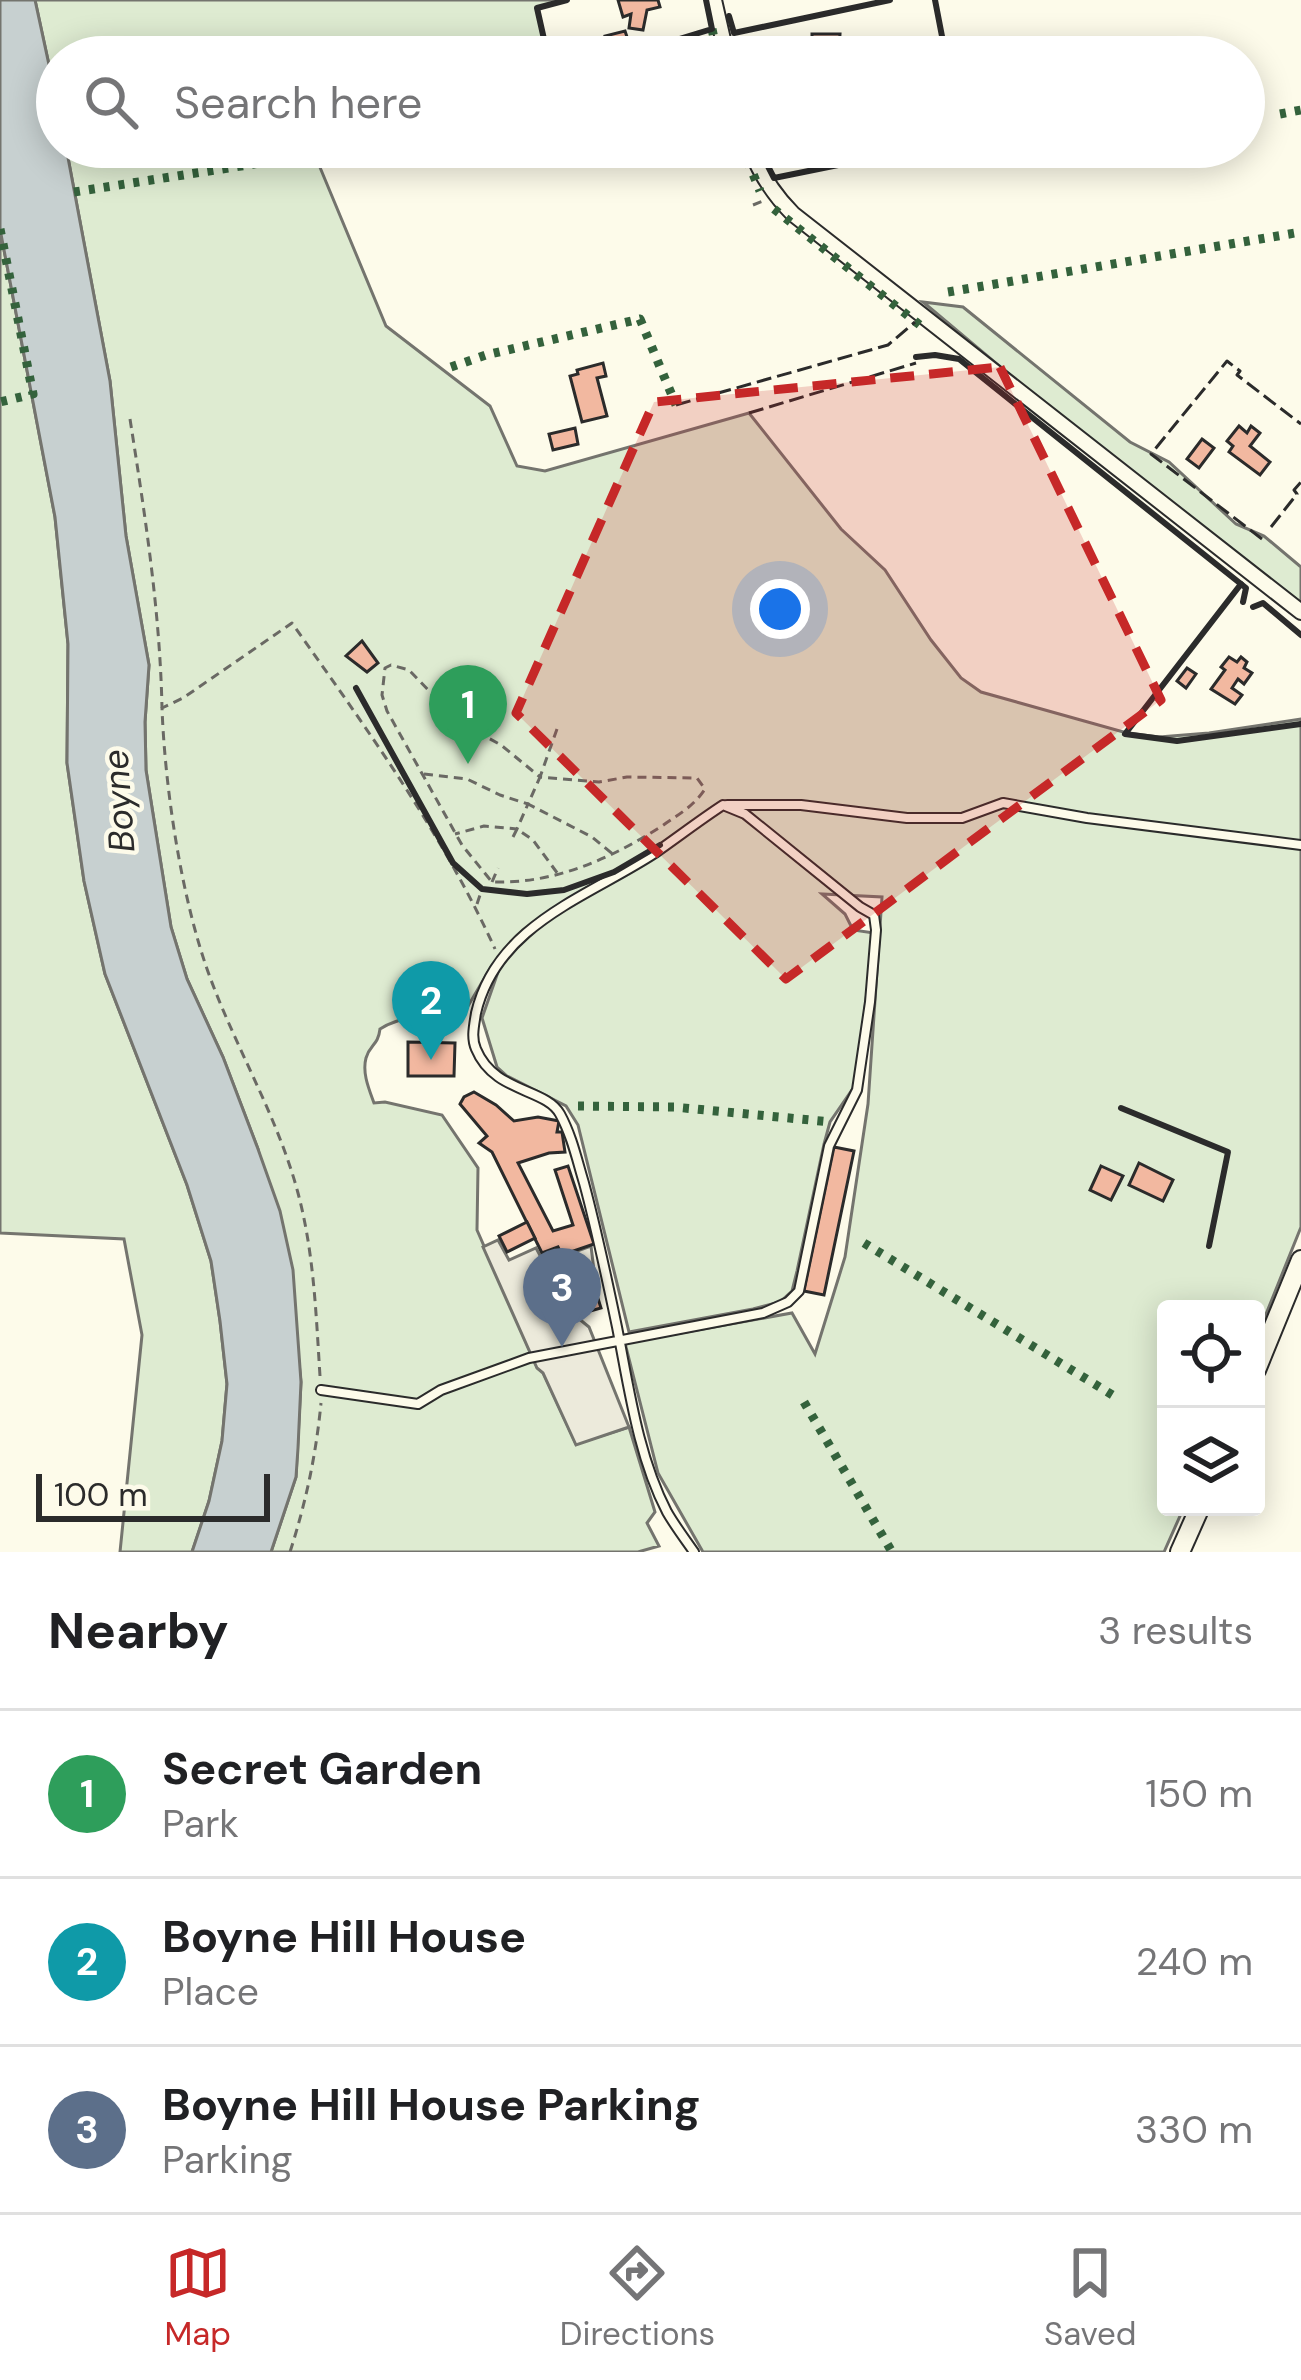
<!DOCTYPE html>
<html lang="en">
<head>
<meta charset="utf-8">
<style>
	body { margin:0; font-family:"DM Sans",sans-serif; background:#f2f2f2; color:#202124 }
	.controls { position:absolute; right:36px; bottom:36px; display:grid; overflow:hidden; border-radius:12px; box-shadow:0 6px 30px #0003 }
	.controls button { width:108px; height:108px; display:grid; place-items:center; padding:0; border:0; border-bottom:3px solid #e0e0e0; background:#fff; color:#202124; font:60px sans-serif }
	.scale { position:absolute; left:36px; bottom:30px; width:234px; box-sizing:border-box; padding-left:12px; border:6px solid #2b2b2b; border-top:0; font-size:33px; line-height:42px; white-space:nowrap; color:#2b2b2b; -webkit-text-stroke:9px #fdfbea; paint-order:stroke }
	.you { position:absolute; left:780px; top:609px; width:42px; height:42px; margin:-30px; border:9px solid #fff; border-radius:50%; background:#1a73e8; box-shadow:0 0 0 18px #1a73e833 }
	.badge { display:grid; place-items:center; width:78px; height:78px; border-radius:50%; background:#c62828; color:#fff; font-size:39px; font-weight:700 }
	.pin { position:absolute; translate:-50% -99px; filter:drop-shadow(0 3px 6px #0008) }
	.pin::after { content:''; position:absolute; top:63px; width:42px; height:36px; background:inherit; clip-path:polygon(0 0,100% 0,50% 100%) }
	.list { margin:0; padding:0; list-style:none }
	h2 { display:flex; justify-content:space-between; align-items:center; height:156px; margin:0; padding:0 48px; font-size:51px }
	h2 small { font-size:39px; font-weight:400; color:#757577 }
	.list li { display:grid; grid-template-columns:78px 1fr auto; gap:36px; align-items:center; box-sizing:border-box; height:168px; padding:0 48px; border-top:3px solid #e0e0e0 }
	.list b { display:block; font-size:45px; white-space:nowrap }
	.list p { margin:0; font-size:39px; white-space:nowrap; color:#757577 }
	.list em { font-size:39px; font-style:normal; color:#757577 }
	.icon { flex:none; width:66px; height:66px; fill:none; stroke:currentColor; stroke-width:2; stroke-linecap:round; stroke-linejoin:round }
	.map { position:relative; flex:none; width:1301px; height:1552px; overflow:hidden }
	.search { position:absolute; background:#fff; box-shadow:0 6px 30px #0003; left:36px; right:36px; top:36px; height:132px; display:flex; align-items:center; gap:30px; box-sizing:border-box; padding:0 42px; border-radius:66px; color:#757577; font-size:45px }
	.sheet { height:660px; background:#fff }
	nav { display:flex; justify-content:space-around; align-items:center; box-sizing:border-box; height:168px; border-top:3px solid #e0e0e0; background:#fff; font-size:33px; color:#757577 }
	nav a { display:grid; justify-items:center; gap:6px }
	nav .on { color:#c62828 }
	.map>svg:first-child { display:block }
	.green { fill:#deebd1; stroke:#74746e; stroke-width:3 }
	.parking { fill:#eceadb; stroke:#74746e; stroke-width:3 }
	.water { fill:#c7d0d0; stroke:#74746e; stroke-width:3 }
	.building { fill:#f2b8a0; stroke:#2b2b2b; stroke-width:3 }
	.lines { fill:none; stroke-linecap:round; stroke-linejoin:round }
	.service-casing { stroke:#2b2b2b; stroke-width:12 }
	.minor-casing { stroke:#2b2b2b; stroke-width:18 }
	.tertiary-casing { stroke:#2b2b2b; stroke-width:22 }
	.path { stroke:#6a6964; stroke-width:3; stroke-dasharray:9 6; stroke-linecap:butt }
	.service { stroke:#fdfbea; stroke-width:8 }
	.minor { stroke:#fdfbea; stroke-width:14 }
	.tertiary { stroke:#fdfbea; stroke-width:18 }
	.hedge { stroke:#34623c; stroke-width:9; stroke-dasharray:6 9; stroke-linecap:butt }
	.fence { stroke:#2b2b2b; stroke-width:3; stroke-dasharray:15 6; stroke-linecap:butt }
	.wall { stroke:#2b2b2b; stroke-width:6 }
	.marked { fill:#c62828; fill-opacity:0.2; stroke:#c62828; stroke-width:9; stroke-dasharray:24 15; stroke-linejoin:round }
	.labels { text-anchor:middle; stroke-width:9; stroke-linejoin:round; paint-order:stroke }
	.water-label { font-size:36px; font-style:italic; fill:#2b2b2b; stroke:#fdfbea }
</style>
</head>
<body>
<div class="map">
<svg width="1301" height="1552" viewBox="0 0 1301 1552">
	<rect width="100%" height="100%" fill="#fdfbea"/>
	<g class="green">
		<polygon points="35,0 567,0 537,9 548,57 57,57 57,102"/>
		<path d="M66,147H331L314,153L386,326L490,406L517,466L545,471L749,413L841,529L885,570L931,640L961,678L981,692L1127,733L1159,737L1209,733L1301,719V1227L1256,1339V1309H1166V1507H1184L1164,1552H703L658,1473L625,1343L792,1313L815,1354L845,1257L868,1104L882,897L822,894L845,914L853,930L874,933L856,1084L830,1122L824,1144L797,1271L792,1291L780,1302L753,1309L629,1332L578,1125L566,1106L507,1076L497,1067L482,1018L498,972L491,967L461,1018C432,1016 405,1013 380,1029C378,1046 370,1044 366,1058C362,1073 369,1089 374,1103L385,1102L442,1115L478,1168L477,1230L537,1367L543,1372L576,1444L629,1427L655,1512L647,1523L659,1546L638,1552H271L296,1477L301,1382L296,1334L258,1149L223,1057L187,979L171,927L146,770L145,722L149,665L126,536L110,381Z"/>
		<polygon points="0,229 55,517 68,644 67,763 84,881 105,974 187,1185 211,1261 220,1321 227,1384 222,1441 209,1501 192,1552 120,1552 142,1335 124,1239 0,1233"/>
		<polygon points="923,302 963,307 1130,442 1169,462 1236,524 1264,536 1301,567 1301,603 1034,395"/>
	</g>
	<polygon class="parking" points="498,1240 509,1260 536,1248 544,1263 591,1246 596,1287 569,1293 578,1318 589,1327 629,1427 576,1445 543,1373 537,1368 483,1247"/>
	<polygon class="water" points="0,0 35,0 57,102 57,147 66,147 110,381 126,536 149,665 145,722 146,770 171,927 187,979 223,1057 258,1149 280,1211 293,1270 301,1382 298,1448 296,1477 271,1552 192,1552 209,1501 222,1441 227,1384 220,1321 211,1261 187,1185 105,974 84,881 67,763 68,644 55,517 0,229"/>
	<g class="building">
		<polygon points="618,0 658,0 660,7 647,10 643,30 629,28 631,14 623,17"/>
		<polygon points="625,31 629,43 608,48 605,36"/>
		<polygon points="812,34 840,34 839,51 833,50 833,57 812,57"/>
		<polygon points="603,363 606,376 597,378 607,416 582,422 570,376 578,374 577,370"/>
		<polygon points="1239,426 1247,433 1251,426 1260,433 1250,446 1270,462 1260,475 1229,452 1233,446 1227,441"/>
		<polygon points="575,428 578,444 553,450 549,434"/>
		<polygon points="1202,439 1214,448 1199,468 1187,459"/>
		<polygon points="362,641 378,663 367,672 346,656"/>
		<polygon points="1229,657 1237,662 1241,657 1247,662 1244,668 1252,673 1244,684 1238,679 1232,688 1242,695 1235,704 1211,689 1225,670 1221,667"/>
		<polygon points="1187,668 1196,674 1186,688 1177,681"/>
		<polygon points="408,1042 455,1043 454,1076 408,1076"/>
		<polygon points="474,1092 496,1105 514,1121 538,1117 559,1121 557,1132 562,1132 565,1152 549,1153 518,1163 553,1231 573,1225 555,1170 568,1166 594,1244 562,1255 558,1247 542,1253 492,1152 479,1143 487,1136 460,1104 464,1097"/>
		<polygon points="834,1147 854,1151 824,1295 804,1291"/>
		<polygon points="1139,1163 1173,1180 1163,1201 1129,1185"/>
		<polygon points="1101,1166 1123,1176 1111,1200 1090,1190"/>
		<polygon points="527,1222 535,1238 507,1252 499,1236"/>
		<polygon points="595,1289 601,1308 580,1314 574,1295"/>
	</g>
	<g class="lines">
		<defs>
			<g id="service">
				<polyline points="727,805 801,805 907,818 962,818 1003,803 1087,818 1301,845"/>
				<path d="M321,1390L418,1404L441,1390L529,1358L763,1313L788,1302L799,1291L829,1146L857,1090L870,1002L876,930L874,915L860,907L745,814L723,805C700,820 678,837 655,853C588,897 497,924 476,1013C474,1026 471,1038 476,1049C494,1093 546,1088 560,1114C572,1136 577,1160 584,1183C597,1231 607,1279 617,1327C629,1388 638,1456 667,1512C675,1526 685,1539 694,1552"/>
			</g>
			<g id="minor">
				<polyline points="714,0 727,57"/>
				<path d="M750,147C760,174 773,194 793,214L1301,612"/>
			</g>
			<g id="tertiary">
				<polyline points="1256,1370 1301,1260"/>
				<polyline points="1180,1552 1200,1507"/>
			</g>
		</defs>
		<use href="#service" class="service-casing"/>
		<use href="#minor" class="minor-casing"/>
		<use href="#tertiary" class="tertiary-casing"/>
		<g class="path">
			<polyline points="753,205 763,201"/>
			<path d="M130,419C145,515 160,611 162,708"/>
			<path d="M557,729L540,777L501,745L459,722L409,670L391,665L385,668L382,695L387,711L462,845L492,882C555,884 610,859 662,826C679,814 693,807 705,789L697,778L627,777L599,782L540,777L528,804L592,837L614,855"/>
			<polyline points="424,774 467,779 500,795 528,804 517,829 484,826 455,834"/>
			<polyline points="513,837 517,829 533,840 558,874"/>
			<polyline points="492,882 498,868"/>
			<polyline points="477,904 482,889"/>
			<path d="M320,1376C316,1314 314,1253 298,1193C278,1118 238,1052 211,980C182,903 165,790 162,708L183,698L292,623C366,728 442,832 495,949"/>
			<path d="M290,1552C306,1502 316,1455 321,1403"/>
		</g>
		<use href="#service" class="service"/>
		<use href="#minor" class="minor"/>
		<use href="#tertiary" class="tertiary"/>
		<g class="hedge">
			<polyline points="712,29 718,57"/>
			<polyline points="1280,114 1301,110"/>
			<polyline points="742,147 760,191"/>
			<polyline points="74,192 299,157 331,147"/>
			<polyline points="774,209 926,330"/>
			<polyline points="0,229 33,394 0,402"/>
			<polyline points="948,292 1301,232"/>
			<polyline points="451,367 486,355 640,319 676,405"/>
			<polyline points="578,1106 674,1107 831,1122"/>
			<polyline points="864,1243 1119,1399"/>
			<polyline points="804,1402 892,1552"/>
		</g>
		<g class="fence">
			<polyline points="676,405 888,345 915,322"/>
			<polyline points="749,413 916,363"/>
			<polyline points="1271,527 1297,494 1294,490 1301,482"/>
			<polyline points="1262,539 1151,454 1227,361 1240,371 1237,375 1301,424"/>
		</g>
		<g class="wall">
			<polyline points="935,0 946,57"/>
			<polyline points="729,16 734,33 890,0"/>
			<polyline points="548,57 537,8 567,0"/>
			<polyline points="620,57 712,29 706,0"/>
			<polyline points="758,147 774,178 927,147"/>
			<polyline points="916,357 935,355 959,359 1241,584"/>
			<polyline points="1243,602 1246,588 1241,584 1125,734 1177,741 1301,724"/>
			<polyline points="1253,607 1263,603 1301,635"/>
			<polyline points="356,688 453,863 482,889 527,894 564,890 614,872 660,845"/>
			<polyline points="1121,1108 1228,1152 1209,1246"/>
		</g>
	</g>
	<path class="marked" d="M1000,367L1161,700L786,979L516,713L654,402Z"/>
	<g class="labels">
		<g class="water-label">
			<text transform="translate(118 801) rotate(-94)" y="13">Boyne</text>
		</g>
	</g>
</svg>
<div class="controls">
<button><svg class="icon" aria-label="locate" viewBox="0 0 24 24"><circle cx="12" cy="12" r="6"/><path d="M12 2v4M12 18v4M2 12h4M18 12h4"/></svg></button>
<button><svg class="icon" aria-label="layers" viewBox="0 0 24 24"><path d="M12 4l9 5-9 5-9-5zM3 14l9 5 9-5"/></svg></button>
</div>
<div class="scale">100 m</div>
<div class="you"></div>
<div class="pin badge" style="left:468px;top:764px;background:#2e9e5b">1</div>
<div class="pin badge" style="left:431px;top:1060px;background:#0f9aa8">2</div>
<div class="pin badge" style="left:562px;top:1347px;background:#5c6f8a">3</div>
<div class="search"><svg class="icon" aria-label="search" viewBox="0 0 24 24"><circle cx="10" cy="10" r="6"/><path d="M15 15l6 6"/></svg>Search here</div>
</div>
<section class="sheet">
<h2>Nearby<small>3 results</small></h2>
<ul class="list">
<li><span class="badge" style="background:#2e9e5b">1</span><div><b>Secret Garden</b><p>Park</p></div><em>150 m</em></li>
<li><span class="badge" style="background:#0f9aa8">2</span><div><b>Boyne Hill House</b><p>Place</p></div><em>240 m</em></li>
<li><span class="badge" style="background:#5c6f8a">3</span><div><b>Boyne Hill House Parking</b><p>Parking</p></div><em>330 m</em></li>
</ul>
</section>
<nav>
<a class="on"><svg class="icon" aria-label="map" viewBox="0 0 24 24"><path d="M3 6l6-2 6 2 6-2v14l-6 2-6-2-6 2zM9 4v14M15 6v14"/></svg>Map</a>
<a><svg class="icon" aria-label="directions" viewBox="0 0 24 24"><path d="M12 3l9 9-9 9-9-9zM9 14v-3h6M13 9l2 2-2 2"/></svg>Directions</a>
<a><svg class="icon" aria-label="saved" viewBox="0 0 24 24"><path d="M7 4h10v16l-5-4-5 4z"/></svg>Saved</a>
</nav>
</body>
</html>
